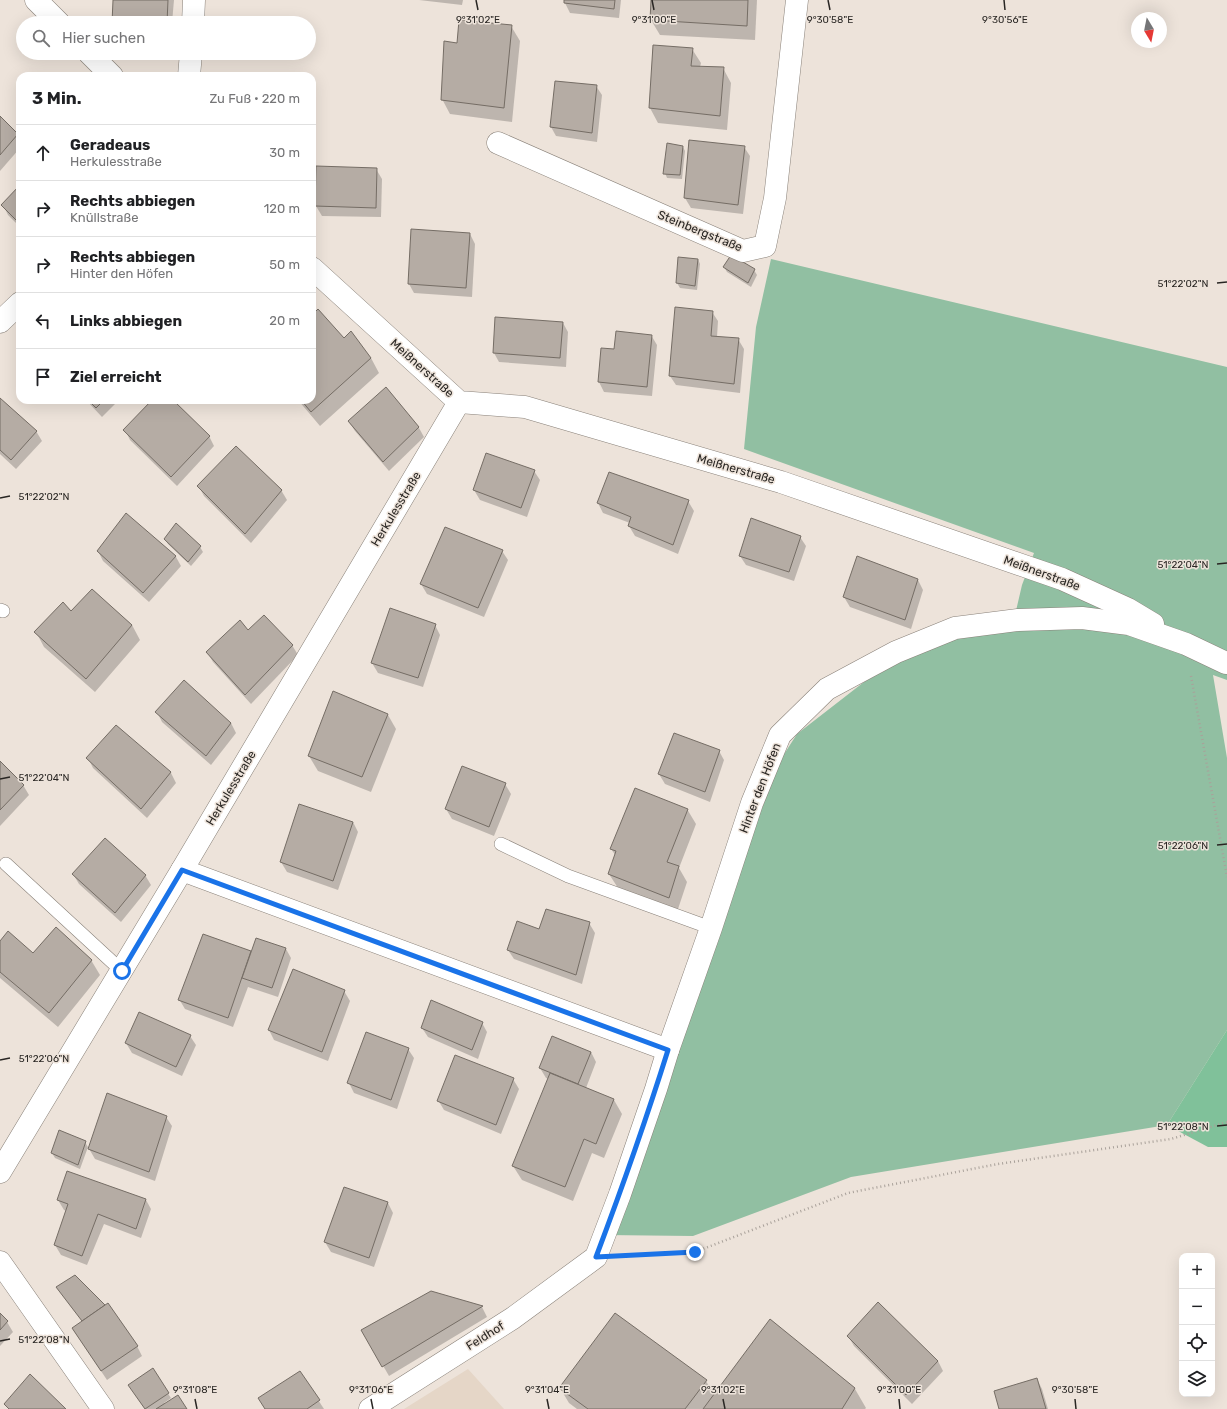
<!DOCTYPE html>
<html lang="de">
<head>
<meta charset="utf-8">
<style>
	body { margin:0; font-family:Rubik,sans-serif; background:#f2f2f2; color:#202124 }
	.controls { position:absolute; right:12px; bottom:12px; display:grid; overflow:hidden; border-radius:8px; box-shadow:0 4px 16px #0002 }
	.controls button { width:36px; height:36px; display:grid; place-items:center; padding:0; border:0; border-bottom:1px solid #e0e0e0; background:#fff; color:#202124; font:20px sans-serif }
	.compass { position:absolute; left:1131px; top:12px; width:36px; height:36px; border-radius:50%; background:#fff; box-shadow:0 4px 16px #0002; rotate:170deg }
	.stop { position:absolute; width:12px; height:12px; margin:-9px; border:3px solid #1a73e8; border-radius:50%; background:#fff }
	.stop.end { background:#1a73e8; border-color:#fff; box-shadow:0 1px 4px #0008 }
	.list { margin:0; padding:0; list-style:none }
	h2 { display:flex; justify-content:space-between; align-items:center; height:52px; margin:0; padding:0 16px; font-size:17px }
	h2 small { font-size:13px; font-weight:400; color:#757577 }
	.list li { display:grid; grid-template-columns:26px 1fr auto; gap:12px; align-items:center; box-sizing:border-box; height:56px; padding:0 16px; border-top:1px solid #e0e0e0 }
	.list b { display:block; font-size:15px; white-space:nowrap }
	.list p { margin:0; font-size:13px; white-space:nowrap; color:#757577 }
	.list em { font-size:13px; font-style:normal; color:#757577 }
	.icon { flex:none; width:22px; height:22px; fill:none; stroke:currentColor; stroke-width:2; stroke-linecap:round; stroke-linejoin:round }
	.map { position:relative; flex:none; width:1227px; height:1409px; overflow:hidden }
	.search { position:absolute; background:#fff; box-shadow:0 4px 16px #0002; left:16px; top:16px; width:300px; height:44px; display:flex; align-items:center; gap:10px; box-sizing:border-box; padding:0 14px; border-radius:22px; color:#757577; font-size:15px }
	.panel { position:absolute; background:#fff; box-shadow:0 4px 16px #0002; left:16px; top:72px; width:300px; height:332px; border-radius:12px }
	.map>svg:first-child { display:block }
	.built { fill:#e5d6c7 }
	.green { fill:#91bfa2 }
	.forest { fill:#80c19a }
	.shadow { fill:#0003 }
	.building { fill:#b5aca4; stroke:#756d65 }
	.lines { fill:none; stroke-linecap:round; stroke-linejoin:round }
	.service-casing { stroke:#898179; stroke-width:14 }
	.minor-casing { stroke:#898179; stroke-width:23 }
	.path { stroke:#a9a19a; stroke-width:2.5; stroke-dasharray:1 3; stroke-linecap:butt }
	.service { stroke:#fff; stroke-width:13 }
	.minor { stroke:#fff; stroke-width:22 }
	.route { stroke:#1a73e8; stroke-width:5 }
	.ticks { fill:none; stroke:#292623; stroke-width:1.5 }
	.labels { text-anchor:middle; stroke-width:3; stroke-linejoin:round; paint-order:stroke }
	.street-label { font-size:12px; fill:#292623; stroke:#ede3da }
	.ticks-label { font-size:10px; text-anchor:middle; fill:#292623; stroke:#ede3da; stroke-width:3; stroke-linejoin:round; paint-order:stroke }
</style>
</head>
<body>
<div class="map">
<svg width="1227" height="1409" viewBox="0 0 1227 1409">
	<rect width="100%" height="100%" fill="#ede3da"/>
	<polygon class="built" points="468,1369 504,1409 404,1409"/>
	<polygon class="green" points="771,259 1227,367 1227,680 1213,675 1227,758 1227,1030 1167,1125 851,1177 693,1236 605,1235 779,762 797,734 864,682 944,636 1012,628 1022,585 1034,553 744,449 756,327"/>
	<polygon class="forest" points="1227,1030 1227,1147 1208,1147 1167,1125"/>
	<g class="shadow">
		<polygon points="114,0 174,0 172,23 113,23"/>
		<polygon points="419,0 463,0 462,5"/>
		<polygon points="565,0 621,0 619,18 570,13 565,3"/>
		<polygon points="652,0 757,0 755,40 660,35 651,20"/>
		<polygon points="511,26 520,41 512,122 450,114 442,99 458,44"/>
		<polygon points="653,46 692,49 701,63 700,67 723,68 731,83 727,130 658,123 650,108"/>
		<polygon points="596,86 602,95 597,142 556,136 551,127"/>
		<polygon points="0,118 17,135 20,140 20,148 0,171"/>
		<polygon points="683,147 685,151 682,179 667,178 665,173"/>
		<polygon points="744,147 750,156 743,214 691,208 685,198"/>
		<polygon points="376,169 382,179 381,217 322,216 316,206"/>
		<polygon points="20,187 20,227 8,215 3,205"/>
		<polygon points="470,234 475,244 472,297 414,293 409,284"/>
		<polygon points="698,259 700,264 697,290 680,288 677,283"/>
		<polygon points="724,267 754,270 757,275 751,287 727,272"/>
		<polygon points="712,312 718,321 717,337 738,339 744,349 740,393 676,385 670,376"/>
		<polygon points="312,316 371,358 379,373 320,426 298,400 312,400"/>
		<polygon points="563,323 568,332 566,367 499,362 494,353"/>
		<polygon points="651,335 657,345 652,396 604,392 599,382 602,349 615,350"/>
		<polygon points="386,388 419,428 424,437 389,471 355,431 349,422"/>
		<polygon points="0,399 36,431 42,441 16,469 0,454"/>
		<polygon points="86,400 119,400 102,417"/>
		<polygon points="154,400 172,400 209,436 214,446 177,486 130,440 125,430"/>
		<polygon points="534,471 540,480 527,517 480,500 474,490"/>
		<polygon points="199,487 281,490 287,500 251,543 204,496"/>
		<polygon points="688,501 694,511 678,554 635,536 629,526 630,523 603,513 598,503"/>
		<polygon points="177,524 200,547 203,552 191,566 168,544 165,539"/>
		<polygon points="800,537 806,546 794,581 746,565 740,556"/>
		<polygon points="98,551 176,557 181,566 149,602 103,561"/>
		<polygon points="502,551 508,560 484,617 427,594 421,584"/>
		<polygon points="918,580 923,590 911,629 850,607 844,597"/>
		<polygon points="92,590 132,625 140,640 95,692 44,647 36,632 71,612"/>
		<polygon points="435,625 440,635 423,687 378,673 372,663"/>
		<polygon points="248,631 292,645 298,655 251,704 213,662 207,652"/>
		<polygon points="157,712 231,723 236,733 211,765 162,722"/>
		<polygon points="388,715 396,729 371,792 318,771 309,756"/>
		<polygon points="116,727 171,773 176,783 147,818 93,768 88,758"/>
		<polygon points="719,751 724,760 710,802 665,784 659,774"/>
		<polygon points="0,763 23,785 29,795 0,826"/>
		<polygon points="505,784 511,794 494,836 452,819 446,809"/>
		<polygon points="687,809 696,824 679,868 687,882 677,912 618,888 609,874 616,856 611,849"/>
		<polygon points="353,822 358,832 338,890 287,872 281,862"/>
		<polygon points="73,874 145,875 151,885 121,922 79,884"/>
		<polygon points="589,923 595,933 582,984 514,959 508,950 540,930"/>
		<polygon points="204,935 252,953 286,949 291,958 278,997 248,987 233,1027 185,1009 179,999"/>
		<polygon points="0,942 33,954 91,960 100,975 58,1027 0,978"/>
		<polygon points="293,971 344,991 350,1001 328,1061 274,1040 269,1030"/>
		<polygon points="482,1023 487,1032 478,1059 428,1037 422,1028"/>
		<polygon points="190,1036 196,1045 182,1076 132,1053 126,1043"/>
		<polygon points="408,1049 414,1058 397,1109 354,1093 349,1083"/>
		<polygon points="591,1052 596,1062 586,1088 614,1100 622,1114 604,1158 592,1153 573,1201 522,1180 513,1166 549,1079 546,1078 540,1068"/>
		<polygon points="513,1079 519,1089 501,1134 444,1110 438,1100"/>
		<polygon points="166,1117 172,1126 155,1181 95,1159 88,1147 80,1169 55,1158 52,1153 85,1142 89,1149"/>
		<polygon points="345,1188 388,1203 393,1213 374,1267 331,1252 325,1242"/>
		<polygon points="58,1200 146,1200 151,1209 141,1238 104,1224 87,1265 61,1255 55,1245 67,1211 64,1210"/>
		<polygon points="75,1276 104,1307 137,1346 142,1356 107,1380 73,1329 83,1322 60,1292"/>
		<polygon points="431,1292 482,1307 487,1317 389,1376 363,1331"/>
		<polygon points="0,1314 7,1322 13,1332 0,1346"/>
		<polygon points="771,1320 855,1389 866,1408 865,1409 577,1409 569,1403 560,1388 706,1381 714,1395"/>
		<polygon points="848,1336 938,1361 943,1371 912,1404 854,1346"/>
		<polygon points="152,1370 171,1398 164,1403 165,1404 186,1409 145,1409 132,1389"/>
		<polygon points="300,1372 324,1409 266,1409"/>
		<polygon points="1037,1379 1042,1389 1048,1409 1000,1409"/>
	</g>
	<g class="building">
		<polygon points="113,0 168,0 167,23 112,23"/>
		<polygon points="564,0 615,0 614,9 564,3"/>
		<polygon points="651,0 748,0 747,26 650,20"/>
		<polygon points="459,20 512,25 504,108 441,100 444,41 457,43"/>
		<polygon points="653,45 693,48 691,66 724,67 720,116 649,108"/>
		<polygon points="555,81 597,85 592,133 550,127"/>
		<polygon points="0,116 18,134 0,155"/>
		<polygon points="689,140 745,146 738,205 684,198"/>
		<polygon points="667,143 683,146 680,175 663,174"/>
		<polygon points="316,166 377,168 376,208 315,206"/>
		<polygon points="20,185 20,224 1,205"/>
		<polygon points="411,229 470,233 466,288 408,284"/>
		<polygon points="731,255 755,269 748,283 723,267"/>
		<polygon points="678,257 698,259 695,286 676,283"/>
		<polygon points="675,307 713,311 711,336 739,338 734,384 669,376"/>
		<polygon points="318,309 344,338 351,331 371,358 311,412 301,400 312,400 312,315"/>
		<polygon points="495,317 563,322 560,358 493,353"/>
		<polygon points="616,331 652,335 647,387 598,382 601,348 614,349"/>
		<polygon points="386,387 419,427 383,462 348,421"/>
		<polygon points="0,398 37,431 11,460 0,450"/>
		<polygon points="88,400 104,400 96,408"/>
		<polygon points="152,400 173,400 210,436 171,477 123,430"/>
		<polygon points="236,446 282,490 245,534 197,486"/>
		<polygon points="486,453 535,470 521,508 473,490"/>
		<polygon points="609,472 689,500 673,545 628,526 631,517 597,503"/>
		<polygon points="126,513 176,556 143,593 97,551"/>
		<polygon points="751,518 801,536 789,572 739,556"/>
		<polygon points="176,523 201,546 188,562 164,539"/>
		<polygon points="445,527 503,550 478,608 420,584"/>
		<polygon points="857,556 918,579 905,620 843,597"/>
		<polygon points="92,589 132,625 86,679 34,632 63,602 71,611"/>
		<polygon points="390,608 436,624 418,678 371,663"/>
		<polygon points="264,615 293,645 245,695 206,652 240,620 248,630"/>
		<polygon points="184,680 231,723 206,756 155,712"/>
		<polygon points="333,691 388,714 362,777 308,756"/>
		<polygon points="116,725 171,772 141,809 86,758"/>
		<polygon points="674,733 720,750 705,792 658,774"/>
		<polygon points="0,761 24,785 0,810"/>
		<polygon points="462,766 506,783 489,827 445,809"/>
		<polygon points="635,788 688,809 667,862 679,866 669,898 608,874 616,851 610,849"/>
		<polygon points="299,804 353,822 333,881 280,862"/>
		<polygon points="105,838 146,875 115,913 72,874"/>
		<polygon points="546,909 590,922 576,975 507,950 517,921 539,929"/>
		<polygon points="56,927 92,960 49,1013 0,972 0,941 8,931 33,953"/>
		<polygon points="203,934 251,951 228,1018 178,1000"/>
		<polygon points="256,938 286,948 272,988 242,978"/>
		<polygon points="293,969 345,990 322,1052 268,1030"/>
		<polygon points="431,1000 483,1022 472,1050 421,1028"/>
		<polygon points="139,1012 191,1035 176,1067 125,1043"/>
		<polygon points="366,1032 409,1048 391,1100 347,1083"/>
		<polygon points="552,1036 591,1052 578,1084 539,1068"/>
		<polygon points="455,1055 514,1078 496,1125 437,1101"/>
		<polygon points="550,1073 614,1099 596,1144 584,1139 565,1187 512,1166"/>
		<polygon points="107,1093 167,1116 149,1172 88,1149"/>
		<polygon points="59,1130 86,1141 78,1165 51,1153"/>
		<polygon points="67,1171 146,1199 136,1229 98,1214 82,1256 54,1245 68,1204 57,1200"/>
		<polygon points="344,1187 388,1202 369,1258 324,1242"/>
		<polygon points="75,1275 105,1305 82,1321 56,1287"/>
		<polygon points="431,1291 483,1306 382,1367 361,1330"/>
		<polygon points="878,1302 938,1361 906,1395 847,1336"/>
		<polygon points="108,1303 138,1346 101,1371 72,1328"/>
		<polygon points="0,1313 8,1321 0,1330"/>
		<polygon points="615,1313 707,1380 685,1409 588,1409 559,1388"/>
		<polygon points="770,1319 855,1388 842,1409 703,1409"/>
		<polygon points="153,1368 169,1393 145,1409 128,1385"/>
		<polygon points="300,1371 320,1400 307,1409 265,1409 258,1398"/>
		<polygon points="30,1374 66,1409 9,1409 4,1404"/>
		<polygon points="1037,1378 1046,1409 999,1409 994,1391"/>
		<polygon points="178,1395 187,1409 156,1409"/>
	</g>
	<g class="lines">
		<defs>
			<g id="service">
				<polyline points="0,610 3,611"/>
				<polyline points="501,844 568,876 711,928"/>
				<polyline points="6,864 122,971"/>
			</g>
			<g id="minor">
				<polyline points="36,0 59,23"/>
				<polyline points="193,23 194,0"/>
				<polyline points="89,53 112,76"/>
				<polyline points="189,76 191,53"/>
				<polyline points="498,143 743,251 765,246 775,198 797,0"/>
				<polyline points="312,268 459,402 525,407 781,482 1062,579 1128,609 1153,624"/>
				<polyline points="0,322 20,303"/>
				<polyline points="182,870 668,1050"/>
				<polyline points="0,1172 182,870 459,402"/>
				<polyline points="0,1262 103,1409"/>
				<polyline points="370,1409 513,1318 596,1257 620,1194 656,1089 668,1050 711,928 752,803 780,735 827,689 896,652 955,628 1018,620 1082,618 1129,624 1186,644 1226,663"/>
			</g>
		</defs>
		<use href="#service" class="service-casing"/>
		<use href="#minor" class="minor-casing"/>
		<g class="path">
			<polyline points="1191,676 1227,877"/>
			<polyline points="624,1255 695,1252 848,1193 998,1164 1171,1139 1227,1122"/>
		</g>
		<use href="#service" class="service"/>
		<use href="#minor" class="minor"/>
	</g>
	<g class="lines">
		<path class="route" d="M122,971L182,870L668,1050C646,1120 622,1188 596,1257L695,1252"/>
	</g>
	<path class="ticks" d="M476,0L478,10M652,0L654,10M828,0L830,10M1004,0L1005,10M1217,283L1227,282M0,498L10,496M1217,564L1227,563M0,779L10,777M1217,845L1227,844M0,1060L10,1058M1217,1126L1227,1125M0,1341L10,1339M195,1399L197,1409M371,1399L373,1409M547,1399L549,1409M723,1399L725,1409M899,1399L900,1409M1075,1399L1076,1409"/>
	<g class="labels">
		<g class="street-label">
			<text transform="translate(700 231) rotate(22)" y="4">Steinbergstraße</text>
			<text transform="translate(422 368) rotate(42)" y="4">Meißnerstraße</text>
			<text transform="translate(736 469) rotate(16)" y="4">Meißnerstraße</text>
			<text transform="translate(396 509) rotate(-59)" y="4">Herkulesstraße</text>
			<text transform="translate(1042 573) rotate(20)" y="4">Meißnerstraße</text>
			<text transform="translate(231 788) rotate(-59)" y="4">Herkulesstraße</text>
			<text transform="translate(760 788) rotate(-69)" y="4">Hinter den Höfen</text>
			<text transform="translate(485 1336) rotate(-32)" y="4">Feldhof</text>
		</g>
	</g>
	<g class="ticks-label">
		<text x="478" y="23">9°31'02"E</text>
		<text x="654" y="23">9°31'00"E</text>
		<text x="830" y="23">9°30'58"E</text>
		<text x="1005" y="23">9°30'56"E</text>
		<text x="1183" y="287">51°22'02"N</text>
		<text x="44" y="500">51°22'02"N</text>
		<text x="1183" y="568">51°22'04"N</text>
		<text x="44" y="781">51°22'04"N</text>
		<text x="1183" y="849">51°22'06"N</text>
		<text x="44" y="1062">51°22'06"N</text>
		<text x="1183" y="1130">51°22'08"N</text>
		<text x="44" y="1343">51°22'08"N</text>
		<text x="195" y="1393">9°31'08"E</text>
		<text x="371" y="1393">9°31'06"E</text>
		<text x="547" y="1393">9°31'04"E</text>
		<text x="723" y="1393">9°31'02"E</text>
		<text x="899" y="1393">9°31'00"E</text>
		<text x="1075" y="1393">9°30'58"E</text>
	</g>
</svg>
<div class="controls">
<button>+</button>
<button>−</button>
<button><svg class="icon" aria-label="locate" viewBox="0 0 24 24"><circle cx="12" cy="12" r="6"/><path d="M12 2v4M12 18v4M2 12h4M18 12h4"/></svg></button>
<button><svg class="icon" aria-label="layers" viewBox="0 0 24 24"><path d="M12 4l9 5-9 5-9-5zM3 14l9 5 9-5"/></svg></button>
</div>
<svg class="compass" viewBox="-18 -18 36 36"><path d="M0-13l5 13h-10z" fill="#e53935"/><path d="M0 13l5-13h-10z" fill="#757577"/></svg>
<div class="stop" style="left:122px;top:971px"></div>
<div class="stop end" style="left:695px;top:1252px"></div>
<div class="search"><svg class="icon" aria-label="search" viewBox="0 0 24 24"><circle cx="10" cy="10" r="6"/><path d="M15 15l6 6"/></svg>Hier suchen</div>
<section class="panel">
<h2>3 Min.<small>Zu Fuß · 220 m</small></h2>
<ul class="list">
<li><svg class="icon" aria-label="ahead" viewBox="0 0 24 24"><path d="M12 20V5M6 11l6-6 6 6"/></svg><div><b>Geradeaus</b><p>Herkulesstraße</p></div><em>30 m</em></li>
<li><svg class="icon" aria-label="right" viewBox="0 0 24 24"><path d="M7 20v-9h11M14 6l5 5-5 5"/></svg><div><b>Rechts abbiegen</b><p>Knüllstraße</p></div><em>120 m</em></li>
<li><svg class="icon" aria-label="right" viewBox="0 0 24 24"><path d="M7 20v-9h11M14 6l5 5-5 5"/></svg><div><b>Rechts abbiegen</b><p>Hinter den Höfen</p></div><em>50 m</em></li>
<li><svg class="icon" aria-label="left" viewBox="0 0 24 24"><path d="M17 20v-9H6M10 6l-5 5 5 5"/></svg><div><b>Links abbiegen</b></div><em>20 m</em></li>
<li><svg class="icon" aria-label="arrive" viewBox="0 0 24 24"><path d="M6 21V4h12l-3 4 3 4H6"/></svg><div><b>Ziel erreicht</b></div></li>
</ul>
</section>
</div>
</body>
</html>
